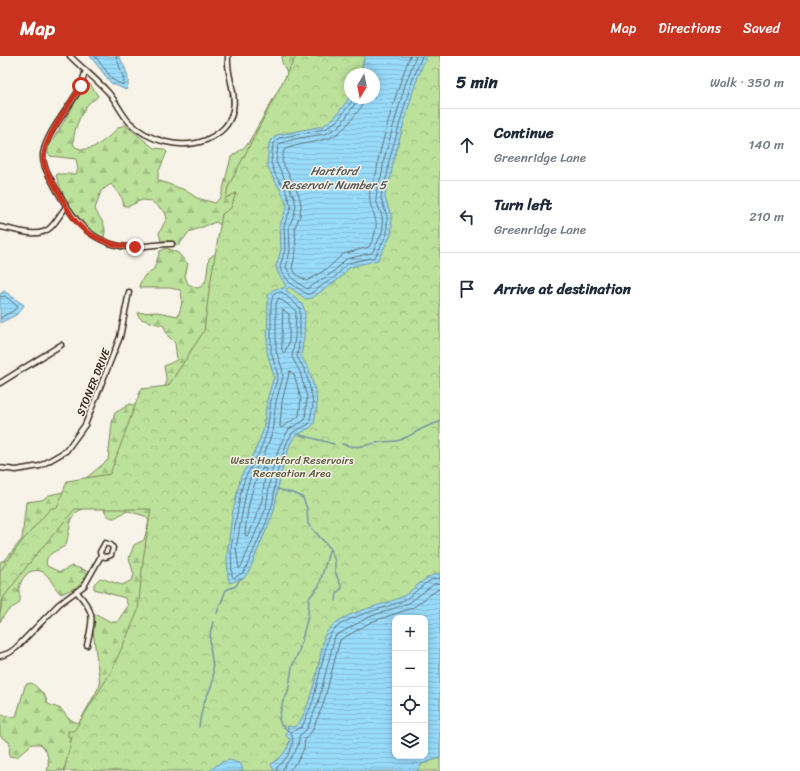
<!DOCTYPE html>
<html lang="en">
<head>
<meta charset="utf-8">
<style>
	body { margin:0; font-family:Sriracha,sans-serif; background:#f6f6f7; color:#1f2937 }
	.controls { position:absolute; right:12px; bottom:12px; display:grid; overflow:hidden; border-radius:8px; box-shadow:0 2px 10px #0003 }
	.controls button { width:36px; height:36px; display:grid; place-items:center; padding:0; border:0; border-bottom:1px solid #e0e1e3; background:#fff; color:#1f2937; font:20px sans-serif }
	.compass { position:absolute; left:344px; top:12px; width:36px; height:36px; border-radius:50%; background:#fff; box-shadow:0 2px 10px #0003; rotate:190deg }
	.stop { position:absolute; width:12px; height:12px; margin:-9px; border:3px solid #c8321e; border-radius:50%; background:#fff }
	.stop.end { background:#c8321e; border-color:#fff; box-shadow:0 1px 4px #0008 }
	.list { margin:0; padding:0; list-style:none }
	h2 { display:flex; justify-content:space-between; align-items:center; height:52px; margin:0; padding:0 16px; font-size:17px }
	h2 small { font-size:13px; font-weight:400; color:#747a83 }
	.list li { display:grid; grid-template-columns:26px 1fr auto; gap:12px; align-items:center; box-sizing:border-box; height:72px; padding:0 16px; border-top:1px solid #e0e1e3 }
	.list b { display:block; font-size:15px; white-space:nowrap }
	.list p { margin:0; font-size:13px; white-space:nowrap; color:#747a83 }
	.list em { font-size:13px; font-style:normal; color:#747a83 }
	.icon { flex:none; width:22px; height:22px; fill:none; stroke:currentColor; stroke-width:2; stroke-linecap:round; stroke-linejoin:round }
	.map { position:relative; flex:none; width:440px; height:715px; overflow:hidden }
	header { display:flex; align-items:center; gap:24px; box-sizing:border-box; height:56px; padding:0 20px; background:#c8321e; color:#fff }
	header strong { font-size:19px }
	nav { display:flex; gap:22px; margin-inline-start:auto; font-size:14px }
	main { display:flex }
	aside { flex:1; background:#fff }
	.map>svg:first-child { display:block }
	.forest { fill:url(#forest-firs); stroke:#7c865c }
	.park { fill:url(#park-crowns); stroke:#7c865c; fill-rule:evenodd }
	.water { fill:url(#water-rules); stroke:#7394a3; fill-rule:evenodd }
	.lines { fill:none; stroke-linecap:round; stroke-linejoin:round }
	.shore { stroke:#617176; stroke-width:1 }
	.stream { stroke:#7394a3; stroke-width:1.5 }
	.minor-casing { stroke:#3b2a1e; stroke-width:7 }
	.minor { stroke:#f7f3e8; stroke-width:4 }
	.route { stroke:#c8321e; stroke-width:5 }
	.labels { text-anchor:middle; stroke-width:3; stroke-linejoin:round; paint-order:stroke }
	.street-label { font-size:11px; fill:#3b2a1e; stroke:#f7f3e8 }
	.park-label { font-size:11px; fill:#5b583d; stroke:#f7f3e8 }
	.water-label { font-size:12px; font-style:italic; fill:#525655; stroke:#f7f3e8 }
</style>
</head>
<body>
<header>
<strong>Map</strong>
<nav><a>Map</a><a>Directions</a><a>Saved</a></nav>
</header>
<main>
<div class="map">
<svg width="440" height="715" viewBox="0 0 440 715">
	<defs>
		<pattern id="forest-firs" width="22" height="20" patternUnits="userSpaceOnUse"><rect width="22" height="20" fill="#bce19b"/><path d="M5 1l3.5 6h-7zM16 11l3.5 6h-7z" fill="#a2c185"/></pattern>
		<pattern id="park-crowns" width="20" height="18" patternUnits="userSpaceOnUse"><rect width="20" height="18" fill="#bce19b"/><path d="M2 6a3 3 0 1 1 6 0M12 15a3 3 0 1 1 6 0" fill="none" stroke="#a2c185"/></pattern>
		<pattern id="water-rules" width="6" height="5" patternUnits="userSpaceOnUse"><rect width="6" height="5" fill="#99dbfb"/><path d="M0 2.5h6" fill="none" stroke="#85bcd7"/></pattern>
	</defs>
	<rect width="100%" height="100%" fill="#f7f3e8"/>
	<filter id="ink" filterUnits="userSpaceOnUse"><feTurbulence type="fractalNoise" baseFrequency=".025" numOctaves="2"/><feDisplacementMap in="SourceGraphic" scale="8" xChannelSelector="R" yChannelSelector="G"/><feConvolveMatrix kernelMatrix="1 2 1 2 8 2 1 2 1" color-interpolation-filters="sRGB"/></filter>
	<g filter="url(#ink)">
		<path class="forest" d="M282,0H365L260,128L440,0L71,696L63,715H47C50,707 48,693 40,688H32L17,701L9,700L10,687L0,680V659L16,661L25,630L26,628L32,627L44,638L48,648L61,653L68,662L77,667L80,665L100,629L93,574L94,559L96,558L111,566H117L128,550L125,542L94,533V528L100,522L122,529L132,524L134,519L129,502L134,489L144,484L149,465L145,460L128,455C116,459 112,470 103,452C68,450 73,461 66,489C59,495 43,497 47,510L60,516L72,510L85,514L88,519L79,530L61,538C51,530 49,511 32,515C25,517 21,525 19,532C18,537 22,543 19,547C17,550 12,551 9,554C5,557 2,562 0,566V506L6,503L22,483L26,446L42,444L49,439L63,436L80,427L108,404L112,367L115,357L130,348L139,350L166,329V321L164,310L177,304L175,287L168,280L164,270L141,263L138,260V257L157,256L178,260C181,253 184,241 180,234L170,232H141L139,229L145,219L154,213L160,195L167,192L178,197L188,208L185,220L188,228L197,232L201,231L206,224L209,202L219,195L222,170L216,166L189,176L178,190L172,185H161L159,177L167,162L165,156L151,145L142,144L129,150H124L122,142L111,128L101,135L95,153C99,163 108,168 104,181H102C76,169 66,146 56,120L57,118H76L78,113L76,103L50,100L48,98V92L85,30L90,28L98,40C96,44 91,44 88,48C81,57 71,78 74,90C90,101 108,81 119,71L125,69L154,92L163,93L167,96L158,117V123L160,125L185,134L197,142L215,147L221,141L231,101L247,89L287,19C287,12 280,9 282,0Z"/>
		<path class="park" d="M296,0H440V715H64L72,681H68V675H74L111,616L138,555L143,504L151,453H75L34,501L3,542L0,557V515L23,484L51,452H57L67,425L110,418L141,333L168,330L204,275L209,235L222,158L231,152L236,137L226,142L228,131ZM350,18H374V42H350ZM395,562H425V700H395Z"/>
		<g class="water">
			<path d="M90,0H119C124,9 132,25 126,34L111,27Z"/>
			<path d="M365,0H426L414,32L393,106L391,120L386,134L385,142L391,159L392,171L391,179L378,204L350,211L339,223L312,242L306,243L289,231L286,234L302,248L305,255L304,281L301,300L309,313L316,339L317,350L314,368L310,372L295,380L290,388L280,421L274,455L250,513L244,522L230,527L228,522L227,500L232,459L241,420L255,395L263,375L267,344L274,320L267,296L268,241C273,228 279,236 286,230L278,217L276,210L281,194L280,169L287,150L281,135L273,122L267,108L269,87L277,79L323,70L335,61L350,41L374,42V18H360Z"/>
			<polygon points="4,235 24,249 23,251 16,259 0,267 0,238"/>
			<path d="M436,518H440V702L422,708L417,715H274L271,708C280,703 287,695 290,684L286,680L288,670L294,671C309,664 321,598 324,581C336,554 383,552 405,539C415,533 424,521 436,518ZM395,562H425V700H395Z"/>
			<polygon points="230,704 241,708 243,715 209,715 221,706"/>
		</g>
		<g class="lines">
			<g class="shore">
				<polyline points="95,0 113,24 123,29 124,24 116,0"/>
				<polyline points="354,42 338,64 325,73 279,82 273,88 271,107 276,120 285,133 291,150 289,157 284,169 285,194 280,210 281,215 290,227 307,238 310,238 336,220 348,207 375,201 387,178 387,160 381,143 382,133 387,120 389,105 410,31 422,0"/>
				<polyline points="359,42 342,67 335,73 325,78 299,82 281,87 278,90 276,106 294,141 296,150 294,159 289,170 290,195 286,211 293,223 307,233 332,217 346,203 372,197 382,177 383,171 382,160 376,144 377,132 382,118 384,103 405,29 416,0"/>
				<path d="M365,42C363,51 357,56 352,63C334,87 321,83 295,90C291,91 287,92 284,94L282,105L299,139L301,149L300,160L295,171L296,195L292,212L297,219L307,225L328,212L343,198L369,191C386,160 367,160 370,135C371,129 374,124 376,118C378,112 377,106 379,100C388,66 397,32 410,0"/>
				<polygon points="276,236 282,236 300,252 300,281 297,301 305,314 312,340 313,350 309,368 293,376 287,386 276,420 273,446 266,467 244,516 234,522 232,520 231,492 241,435 245,422 259,397 267,376 271,344 278,320 271,295 271,248 273,239"/>
				<polyline points="0,241 5,240 18,251 13,255 0,262"/>
				<polygon points="279,242 296,255 295,281 292,301 300,316 307,341 305,364 289,373 280,389 271,418 266,452 242,509 239,513 236,492 246,436 250,423 264,399 272,377 276,345 283,321 282,312 276,295 276,248"/>
				<polygon points="283,254 289,258 289,286 284,298 282,294"/>
				<polygon points="290,315 294,318 301,343 299,360 281,372 280,370 282,346"/>
				<path d="M263,412L266,413L262,444L249,479L246,480L245,478C247,456 250,431 263,412Z"/>
				<path d="M277,715V711C288,702 296,690 291,676L302,671L313,645L328,582C338,559 387,554 406,543C417,536 427,522 440,522"/>
				<path d="M282,715C288,702 300,696 299,680L307,673L318,647L335,580L369,561L409,547L434,528L440,527"/>
				<polyline points="289,715 299,703 304,692 305,683 312,675 323,649 340,584 371,566 412,552 437,534 440,533"/>
			</g>
			<g class="stream">
				<polyline points="297,378 334,388"/>
				<path d="M342,388C362,394 364,388 382,386C388,385 394,386 400,384C416,378 422,370 440,366"/>
				<polyline points="277,433 296,438 303,442 307,452 308,468 330,492 319,530 309,542 308,560 299,595 292,611 288,637 283,645 279,663 281,669 289,675"/>
				<polyline points="330,492 335,505 335,516 342,532 337,537 336,545"/>
				<polyline points="217,557 226,534 236,530 240,523"/>
				<path d="M199,671C200,664 201,657 203,650C205,641 212,633 213,624C215,603 205,588 213,566"/>
			</g>
			<defs>
				<g id="minor">
					<path d="M70,0C82,12 96,23 108,36C116,45 121,57 129,66C148,85 181,94 206,84C219,78 230,70 233,54C237,36 226,19 228,0"/>
					<path d="M86,15C83,20 83,27 80,32C70,51 46,77 43,98C42,110 49,119 54,129C71,160 88,187 127,191C142,192 157,187 172,188"/>
					<path d="M0,171C15,173 39,184 51,171C57,165 61,157 66,151"/>
					<polyline points="0,327 61,289"/>
					<polyline points="0,412 16,414 40,410 66,395 85,369 120,281 129,236"/>
					<path d="M77,536C96,558 93,562 87,589"/>
					<polyline points="0,600 9,597 16,592 59,548 84,530 101,500 100,496 105,487 111,489 113,492 111,499 106,501 101,500"/>
				</g>
			</defs>
			<use href="#minor" class="minor-casing"/>
			<use href="#minor" class="minor"/>
		</g>
	</g>
	<g class="lines" filter="url(#ink)">
		<path class="route" d="M81,30C70,48 47,78 44,97C41,109 49,120 55,130C62,142 68,156 77,167C90,182 115,191 135,191"/>
	</g>
	<g class="labels">
		<g class="street-label">
			<text transform="translate(93 326) rotate(-68)" y="4">STONER DRIVE</text>
		</g>
		<g class="park-label">
			<text x="292" y="408">West Hartford Reservoirs<tspan x="292" dy="13">Recreation Area</tspan></text>
		</g>
		<g class="water-label">
			<text x="334" y="119">Hartford<tspan x="334" dy="14">Reservoir Number 5</tspan></text>
		</g>
	</g>
</svg>
<div class="controls">
<button>+</button>
<button>−</button>
<button><svg class="icon" aria-label="locate" viewBox="0 0 24 24"><circle cx="12" cy="12" r="6"/><path d="M12 2v4M12 18v4M2 12h4M18 12h4"/></svg></button>
<button><svg class="icon" aria-label="layers" viewBox="0 0 24 24"><path d="M12 4l9 5-9 5-9-5zM3 14l9 5 9-5"/></svg></button>
</div>
<svg class="compass" viewBox="-18 -18 36 36"><path d="M0-13l5 13h-10z" fill="#e53935"/><path d="M0 13l5-13h-10z" fill="#747a83"/></svg>
<div class="stop" style="left:81px;top:30px"></div>
<div class="stop end" style="left:135px;top:191px"></div>
</div>
<aside>
<h2>5 min<small>Walk · 350 m</small></h2>
<ul class="list">
<li><svg class="icon" aria-label="ahead" viewBox="0 0 24 24"><path d="M12 20V5M6 11l6-6 6 6"/></svg><div><b>Continue</b><p>Greenridge Lane</p></div><em>140 m</em></li>
<li><svg class="icon" aria-label="left" viewBox="0 0 24 24"><path d="M17 20v-9H6M10 6l-5 5 5 5"/></svg><div><b>Turn left</b><p>Greenridge Lane</p></div><em>210 m</em></li>
<li><svg class="icon" aria-label="arrive" viewBox="0 0 24 24"><path d="M6 21V4h12l-3 4 3 4H6"/></svg><div><b>Arrive at destination</b></div></li>
</ul>
</aside>
</main>
</body>
</html>
